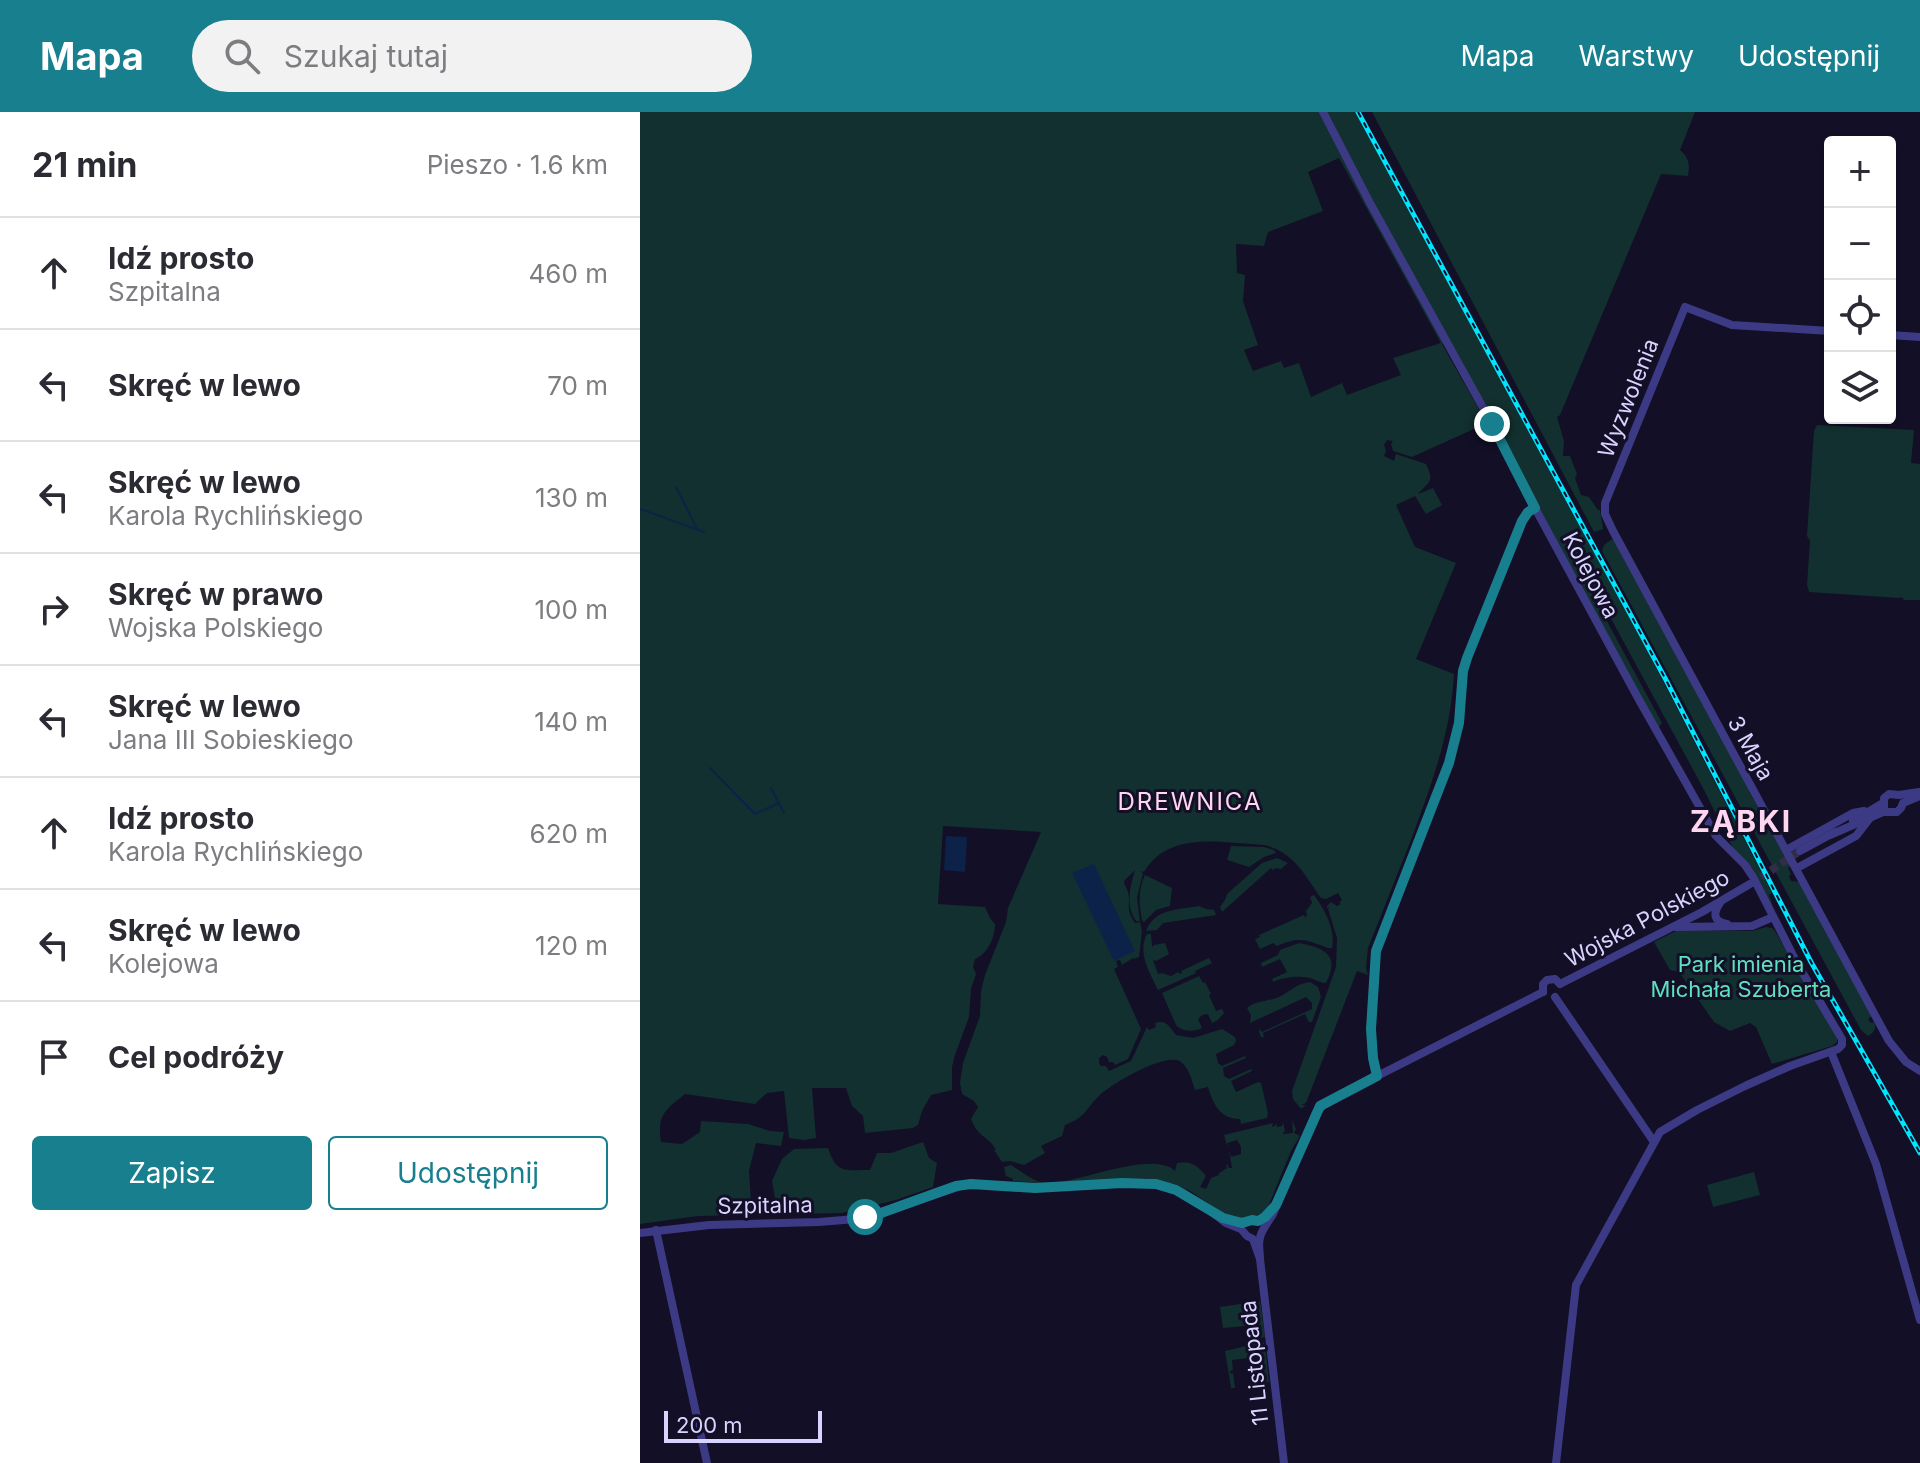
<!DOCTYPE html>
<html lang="pl">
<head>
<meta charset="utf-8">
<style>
	body { margin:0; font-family:Inter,sans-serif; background:#f2f2f3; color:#2b2b33 }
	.controls { position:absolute; right:24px; top:24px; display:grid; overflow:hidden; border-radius:8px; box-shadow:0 2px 6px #0004 }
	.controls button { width:72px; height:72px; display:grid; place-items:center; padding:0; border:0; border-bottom:2px solid #e1e1e2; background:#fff; color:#2b2b33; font:40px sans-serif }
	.scale { position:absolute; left:24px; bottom:20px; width:158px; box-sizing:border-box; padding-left:8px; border:4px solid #d9d4ff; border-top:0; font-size:22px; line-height:28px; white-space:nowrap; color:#d9d4ff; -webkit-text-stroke:6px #130f26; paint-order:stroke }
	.stop { position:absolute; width:24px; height:24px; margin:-18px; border:6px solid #187f8f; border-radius:50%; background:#fff }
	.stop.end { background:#187f8f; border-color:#fff; box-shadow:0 2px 8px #0008 }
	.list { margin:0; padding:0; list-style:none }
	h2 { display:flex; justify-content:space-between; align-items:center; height:104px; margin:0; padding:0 32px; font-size:34px }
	h2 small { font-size:26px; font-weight:400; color:#7c7c81 }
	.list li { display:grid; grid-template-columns:52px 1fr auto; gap:24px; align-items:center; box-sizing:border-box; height:112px; padding:0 32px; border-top:2px solid #e1e1e2 }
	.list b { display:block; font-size:30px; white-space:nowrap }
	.list p { margin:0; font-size:26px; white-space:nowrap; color:#7c7c81 }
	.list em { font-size:26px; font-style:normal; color:#7c7c81 }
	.actions { display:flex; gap:16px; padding:24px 32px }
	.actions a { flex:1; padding:18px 0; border:2px solid #187f8f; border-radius:8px; text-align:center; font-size:28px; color:#187f8f }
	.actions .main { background:#187f8f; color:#fff }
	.icon { flex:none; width:44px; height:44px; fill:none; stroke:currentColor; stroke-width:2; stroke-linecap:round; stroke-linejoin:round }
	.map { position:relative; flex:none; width:1280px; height:1351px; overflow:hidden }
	header { display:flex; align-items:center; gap:48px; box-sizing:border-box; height:112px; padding:0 40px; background:#187f8f; color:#fff }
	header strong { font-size:38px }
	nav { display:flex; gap:44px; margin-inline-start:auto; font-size:28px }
	.search { width:560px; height:72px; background:#f2f2f3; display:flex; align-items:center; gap:20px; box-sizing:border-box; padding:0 28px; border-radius:44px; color:#7c7c81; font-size:30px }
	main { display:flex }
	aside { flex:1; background:#fff }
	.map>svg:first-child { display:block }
	.green { fill:#12302f; fill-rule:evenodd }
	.water { fill:#0c2248 }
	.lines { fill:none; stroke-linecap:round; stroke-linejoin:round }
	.stream { stroke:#0c2248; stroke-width:2 }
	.minor-tunnel { stroke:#312d47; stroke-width:8; stroke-dasharray:8 4; stroke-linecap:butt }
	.minor { stroke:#3d3a85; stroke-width:8 }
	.rail-casing { stroke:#00e5ff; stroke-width:5 }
	.rail { stroke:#130f26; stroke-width:2; stroke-dasharray:6; stroke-linecap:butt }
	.route { stroke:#187f8f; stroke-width:10 }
	.labels { text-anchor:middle; stroke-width:6; stroke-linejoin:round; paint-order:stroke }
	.street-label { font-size:22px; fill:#d9d4ff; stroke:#130f26 }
	.park-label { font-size:22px; fill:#5fe0c0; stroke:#130f26 }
	.neighbourhood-label { font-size:24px; letter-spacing:2px; fill:#ffd6f0; stroke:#130f26 }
	.district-label { font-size:30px; font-weight:bold; letter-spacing:2px; fill:#ffd6f0; stroke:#130f26 }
</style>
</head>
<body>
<header>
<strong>Mapa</strong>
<div class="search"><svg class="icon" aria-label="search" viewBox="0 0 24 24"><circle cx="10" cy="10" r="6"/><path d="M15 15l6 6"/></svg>Szukaj tutaj</div>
<nav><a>Mapa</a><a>Warstwy</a><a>Udostępnij</a></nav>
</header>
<main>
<aside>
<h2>21 min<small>Pieszo · 1.6 km</small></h2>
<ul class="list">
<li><svg class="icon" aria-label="ahead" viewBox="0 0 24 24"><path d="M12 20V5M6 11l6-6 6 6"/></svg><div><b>Idź prosto</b><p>Szpitalna</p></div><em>460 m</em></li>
<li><svg class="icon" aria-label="left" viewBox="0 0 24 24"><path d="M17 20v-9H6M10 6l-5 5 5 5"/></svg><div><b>Skręć w lewo</b></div><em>70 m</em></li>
<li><svg class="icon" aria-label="left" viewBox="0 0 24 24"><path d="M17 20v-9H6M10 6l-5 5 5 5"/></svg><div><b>Skręć w lewo</b><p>Karola Rychlińskiego</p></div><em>130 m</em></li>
<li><svg class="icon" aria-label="right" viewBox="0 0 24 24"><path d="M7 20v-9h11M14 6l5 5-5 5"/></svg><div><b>Skręć w prawo</b><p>Wojska Polskiego</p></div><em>100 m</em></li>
<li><svg class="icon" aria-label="left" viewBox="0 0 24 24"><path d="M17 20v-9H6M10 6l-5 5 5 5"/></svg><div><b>Skręć w lewo</b><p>Jana III Sobieskiego</p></div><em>140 m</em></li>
<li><svg class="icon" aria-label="ahead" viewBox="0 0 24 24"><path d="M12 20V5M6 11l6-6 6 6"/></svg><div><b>Idź prosto</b><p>Karola Rychlińskiego</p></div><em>620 m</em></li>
<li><svg class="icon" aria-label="left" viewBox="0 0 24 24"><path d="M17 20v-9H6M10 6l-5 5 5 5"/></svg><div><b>Skręć w lewo</b><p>Kolejowa</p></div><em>120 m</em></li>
<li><svg class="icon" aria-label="arrive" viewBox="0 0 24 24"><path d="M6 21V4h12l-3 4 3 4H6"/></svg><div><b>Cel podróży</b></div></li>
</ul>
<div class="actions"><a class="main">Zapisz</a><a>Udostępnij</a></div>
</aside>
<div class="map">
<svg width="1280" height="1351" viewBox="0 0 1280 1351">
	<rect width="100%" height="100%" fill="#130f26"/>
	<g class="green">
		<path d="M0,0H679L804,229L802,232L846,310L845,312L772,345L753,339L751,332L753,329L747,328L744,333L746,339L744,344L754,349L756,342L786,352C795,371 789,369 778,382L793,376L802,393L786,402L775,384L756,393L775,435L816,451L776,547L814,562C811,622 790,677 769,733C755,767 742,802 728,836L726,856L728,863L717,859L666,991L661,993H666L661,997L653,987L652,979L696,855L697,826L688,797L690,795L687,796V794L691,790L697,794L701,792L699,790L702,788L698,781L686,787L681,786C664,762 654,740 624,733C582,731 529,718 504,760L500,759L503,761L497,786L500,809H496C485,793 490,775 495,758L484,769C484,773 487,776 488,780C491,793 485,796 495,811L500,810L502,820L499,845L494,847L493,846L482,853L480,848L476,849L478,855L474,857L501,917L488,947L475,953L473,950H469L467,945L463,943L459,946V951L461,954H466L469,959L491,949L507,915L509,918L516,915L515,911C527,907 530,916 536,923L553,926L582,917L595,925L596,929L594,933L576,942L578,951L582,954L605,944L606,946L583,956L584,964L589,967L611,957L612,959L591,969L596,980L618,970L621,971L628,1001L627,1006L601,1012L600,1007C580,1007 573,992 568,975L555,978C552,969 549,956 541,950C527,939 469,973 458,985C445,998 446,1005 425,1013L422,1024L401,1034L405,1041L384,1053L370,1049L362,1050L354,1038H356C349,1024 338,1026 331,1007L338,995L334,989L322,982L320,971L323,951L340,904L341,879L345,863L366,810L368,796L401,720L303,714L298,792L345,795L350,806L355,812C355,825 348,842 335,847L333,855L336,862L331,877L329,905L315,943L312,955V978L291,983L282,999L278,1013L273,1016L225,1021L223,1004L212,994L206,976H172L176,1026L165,1028L149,1026L144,979L127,981L115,992L45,982C25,998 17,1003 21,1030L42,1032L60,1020L61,1009L108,1012L130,1019L144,1020L141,1034L116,1031L109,1059L111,1090L128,1094L135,1086L132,1069L142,1047L154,1037L188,1036C197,1062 204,1058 230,1058L237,1041H251L283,1030L289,1046L297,1051L293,1075L256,1088L202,1101L58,1104L0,1112ZM699,46L801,231L753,246L761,263L707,283L702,271L671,285L659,251L644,256L641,249L613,259L604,238L618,233L603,189L605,163L597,161L596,132L624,134L628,120L683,99L668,60Z"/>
		<polygon points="685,0 716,0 1007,538 1132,781 1129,783 1134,798 1112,756 1094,738 1062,674 944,457 939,441 935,445 937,454 1022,611 1018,616"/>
		<path d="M732,0H1055L1040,38C1049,45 1050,53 1048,64L1021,62L920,303L917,305L924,329L923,344H930L937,362L935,366L941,383L949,385L958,398H960L963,417L954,420Z"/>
		<polygon points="1177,313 1274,318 1271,351 1280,352 1280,488 1264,488 1262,485 1259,486 1169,480 1167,473 1170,429 1167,424 1174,319"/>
		<path d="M972,427L974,429L1106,671L1108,677L1122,704L1151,754L1148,756L1151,762L1149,764L1151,769L1160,770L1233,903L1228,907L1231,911L1234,910C1237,916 1234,921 1228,924L1221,918L962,439L964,433Z"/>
		<polygon points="591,734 624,735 634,738 636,741 624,745 609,755 587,748"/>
		<polygon points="637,746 648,751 641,757 636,756 633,758 631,756 582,800 580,795 585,788 587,782 622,751"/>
		<path d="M505,763L532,776L530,794L516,798L504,810L502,808C499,792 498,778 505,763Z"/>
		<path d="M674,783C685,798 696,818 692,836H688C666,828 660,824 637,834L633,831L620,837L615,827L620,825L619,823L664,803L665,805L667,804L666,799L672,791L670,785Z"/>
		<path d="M559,794L566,797L574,798L576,803L523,811L517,818L506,819C515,796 538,798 559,794Z"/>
		<polygon points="1126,815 1132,816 1135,819 1197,925 1197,930 1192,934 1132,952 1116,915 1110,911 1090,919 1074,910 1039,860 1030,858 1014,830 1038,818 1112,819"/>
		<path d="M507,822H511L512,835L514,833L525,831L529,842L516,849L513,848L518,862L522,861L531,864L538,860L540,862L542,861L541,859L569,846L572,851L555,859L556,861L518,878C510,861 497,841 507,822Z"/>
		<path d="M659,831C686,836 700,844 686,871C681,871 678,869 673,867C662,863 644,865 633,870L632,867L647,860L640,847L622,855L621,851L638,843L640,838Z"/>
		<path d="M559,864L563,871L565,870L571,882L569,883L576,899L582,897L584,901L578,908L572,911L568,902L562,903L558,907L562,916C554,920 542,920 536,913L522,881Z"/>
		<path d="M670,870L678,875L681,885L672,910H669L665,902L623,921L624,925H621L619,920L620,917L622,920L672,897V891L666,885L610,911L611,903L607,896C616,889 623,890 633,887C647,884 653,872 670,870Z"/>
		<path d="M652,1008L656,1017L654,1021L660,1024L651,1039L628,1095L621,1102L617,1103L609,1104L602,1107L593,1106L584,1102L550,1079L534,1072L506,1066L398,1071L373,1069V1067L366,1064L364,1055L371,1053C381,1059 394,1070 405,1071C436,1073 511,1037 535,1059L537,1051C551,1048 558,1054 566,1064L560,1075L566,1077L571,1066L579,1063L578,1062L587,1056L586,1053L587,1052L589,1056H592L589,1039L591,1045L601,1042V1035L597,1028L587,1031L588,1037L584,1023L633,1011L632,1015L635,1014L636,1011L637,1015L642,1014L643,1010L645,1020H643V1022L653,1021Z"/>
		<polygon points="1114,1060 1120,1083 1073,1095 1067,1073"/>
		<polygon points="620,1189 625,1225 608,1228 606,1214 583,1216 580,1195"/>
		<polygon points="623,1230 625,1233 629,1270 620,1271 619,1252 616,1245 592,1248 593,1258 590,1259 591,1262 593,1261 595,1276 591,1276 585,1239"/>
	</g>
	<g class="water">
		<polygon points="306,724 327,725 325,760 304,758"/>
		<polygon points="454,752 495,839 474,849 432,761"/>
	</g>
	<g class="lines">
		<g class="stream">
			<polyline points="36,375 57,417"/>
			<polyline points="0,397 64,420"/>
			<polyline points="70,656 115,702 139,691"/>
			<polyline points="131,676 144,701"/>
		</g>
		<polyline class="minor-tunnel" points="1111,772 1160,739"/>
		<g class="minor">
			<polyline points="683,0 730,91 852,312 895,396 998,586 1076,724 1105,753 1113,765 1158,853 1202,927 1202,933 1198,937 1150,954 1105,974 1057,998 1020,1020 936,1173 916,1351"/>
			<polyline points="1190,219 1092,213 1045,195 965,391 965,402 973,419 1249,929 1266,950 1280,959"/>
			<polyline points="1250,223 1280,225"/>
			<polyline points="1244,695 1244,686 1249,682 1259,683 1279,680"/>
			<polyline points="1213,709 1243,691"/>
			<polyline points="1190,723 1243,700 1257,700 1261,696 1263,691 1280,684"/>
			<polyline points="1146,738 1213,701 1224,699"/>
			<polyline points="1160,739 1195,720"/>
			<polyline points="1157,756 1216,724 1230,706"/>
			<path d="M1080,791C1073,801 1073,810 1087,812"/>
			<polyline points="1036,815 1112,814 1133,805"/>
			<polyline points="920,872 1062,800 1110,772"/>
			<polyline points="903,880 903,872 907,868 915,867 920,872"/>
			<polyline points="915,885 1014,1030"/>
			<polyline points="1191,940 1236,1052 1280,1208"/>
			<polyline points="737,964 733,946 731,917 736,839 809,651 819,611 823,559 827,546 882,409 890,398 895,396"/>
			<path d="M593,1110C603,1112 609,1106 618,1109L631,1100"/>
			<polyline points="16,1118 67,1351"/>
			<polyline points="0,1121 69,1113 179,1110 216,1107 241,1101 324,1073 338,1072 395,1076 482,1071 516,1072 530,1075 546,1083 568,1097 586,1111 601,1117 607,1124 613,1127 620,1147"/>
			<path d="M644,1351L620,1147C620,1141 618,1131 620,1126C621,1118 629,1109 633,1102L676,1001L686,990L903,880"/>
		</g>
		<defs>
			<polyline id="rail" points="718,0 1026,568 1171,850 1280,1041"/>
		</defs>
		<use href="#rail" class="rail-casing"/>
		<use href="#rail" class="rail"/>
	</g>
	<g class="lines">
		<polyline class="route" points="225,1105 241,1101 316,1074 331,1072 395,1076 482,1071 516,1072 536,1078 583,1106 602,1111 612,1108 618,1109 625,1105 636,1093 680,994 737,964 733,946 731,917 736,839 809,651 819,611 823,559 827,546 882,409 888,400 895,396 852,312"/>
	</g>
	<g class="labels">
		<g class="street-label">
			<text transform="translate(988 286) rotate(-68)" y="8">Wyzwolenia</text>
			<text transform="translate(951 463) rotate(62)" y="8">Kolejowa</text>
			<text transform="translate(1111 636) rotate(61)" y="8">3 Maja</text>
			<text transform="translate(1007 806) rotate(-28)" y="8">Wojska Polskiego</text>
			<text transform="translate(125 1093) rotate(-1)" y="8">Szpitalna</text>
			<text transform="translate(614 1251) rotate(-96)" y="8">11 Listopada</text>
		</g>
		<g class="park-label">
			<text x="1101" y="860">Park imienia<tspan x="1101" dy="25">Michała Szuberta</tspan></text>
		</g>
		<g class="neighbourhood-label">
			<text x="550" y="698">DREWNICA</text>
		</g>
		<g class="district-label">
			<text x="1101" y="720">ZĄBKI</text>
		</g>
	</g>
</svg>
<div class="controls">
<button>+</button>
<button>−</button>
<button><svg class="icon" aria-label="locate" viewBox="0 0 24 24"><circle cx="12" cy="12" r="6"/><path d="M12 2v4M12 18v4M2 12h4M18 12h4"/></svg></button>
<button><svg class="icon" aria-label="layers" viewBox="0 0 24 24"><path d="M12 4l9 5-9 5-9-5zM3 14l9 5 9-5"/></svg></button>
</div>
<div class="scale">200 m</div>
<div class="stop" style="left:225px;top:1105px"></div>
<div class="stop end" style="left:852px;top:312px"></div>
</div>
</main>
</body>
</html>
